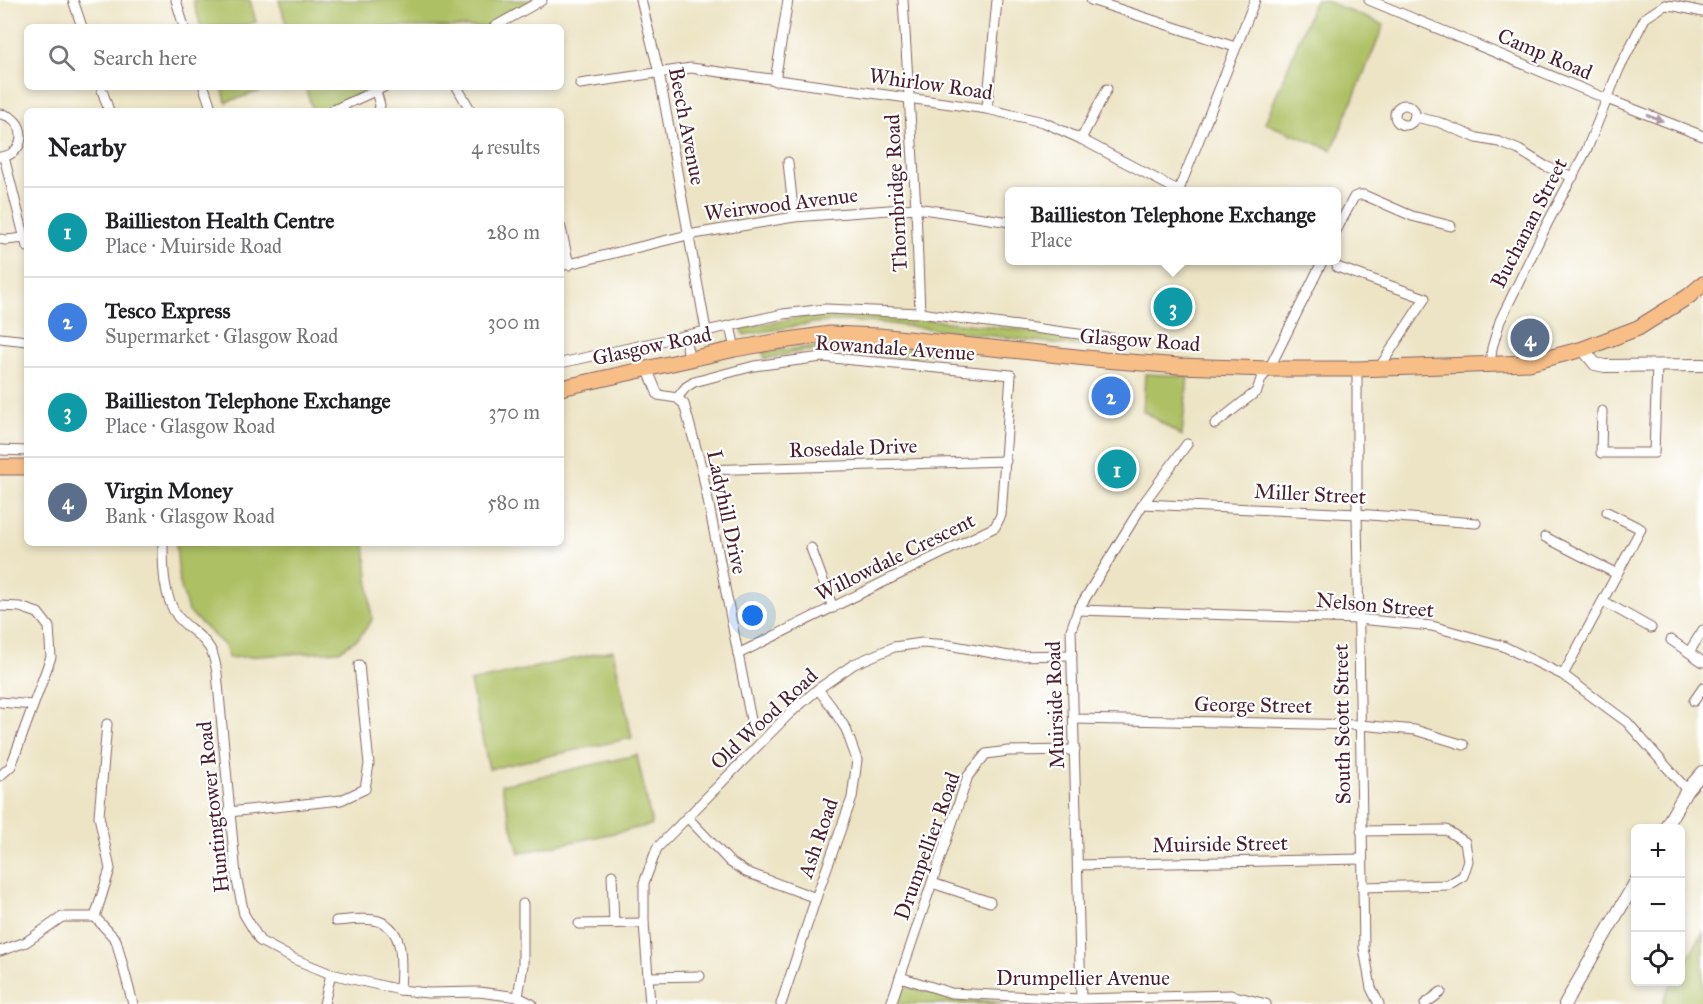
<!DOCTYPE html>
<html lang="en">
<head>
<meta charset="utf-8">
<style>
	body { margin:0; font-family:"IM FELL Great Primer",serif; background:#f6f6f6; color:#202124 }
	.controls { position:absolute; right:18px; bottom:18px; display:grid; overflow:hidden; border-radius:9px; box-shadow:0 3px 9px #0003 }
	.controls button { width:54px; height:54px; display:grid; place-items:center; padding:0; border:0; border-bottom:2px solid #e0e0e0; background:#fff; color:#202124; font:30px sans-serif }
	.you { position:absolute; left:753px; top:616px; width:21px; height:21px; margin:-15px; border:4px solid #fff; border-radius:50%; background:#1a73e8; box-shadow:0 0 0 9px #1a73e833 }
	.badge { display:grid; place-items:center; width:39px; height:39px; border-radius:50%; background:#db2777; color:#fff; font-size:20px; font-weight:700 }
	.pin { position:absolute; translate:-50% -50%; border:3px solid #fff; box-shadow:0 2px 6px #0006 }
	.popup { position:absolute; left:1005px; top:187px; width:336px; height:78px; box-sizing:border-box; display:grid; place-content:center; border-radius:9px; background:#fff; filter:drop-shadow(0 2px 4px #0005); font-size:20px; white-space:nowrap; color:#757577 }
	.popup b { font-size:22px; color:#202124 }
	.popup::after { content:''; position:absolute; left:50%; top:100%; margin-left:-12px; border:12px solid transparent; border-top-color:#fff }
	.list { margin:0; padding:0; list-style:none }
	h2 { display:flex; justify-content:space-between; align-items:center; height:78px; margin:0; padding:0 24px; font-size:26px }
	h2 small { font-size:20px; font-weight:400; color:#757577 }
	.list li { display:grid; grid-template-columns:39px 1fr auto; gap:18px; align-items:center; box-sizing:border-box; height:90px; padding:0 24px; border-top:2px solid #e0e0e0 }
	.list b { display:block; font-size:22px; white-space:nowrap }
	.list p { margin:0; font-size:20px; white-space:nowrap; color:#757577 }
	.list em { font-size:20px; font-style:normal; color:#757577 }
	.icon { flex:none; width:33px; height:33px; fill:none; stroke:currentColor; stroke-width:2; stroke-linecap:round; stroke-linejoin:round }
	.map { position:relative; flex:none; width:1703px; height:1004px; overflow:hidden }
	.search { position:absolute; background:#fff; box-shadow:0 3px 9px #0003; left:24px; top:24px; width:540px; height:66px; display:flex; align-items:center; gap:15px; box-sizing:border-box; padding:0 21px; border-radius:9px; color:#757577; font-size:22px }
	.panel { position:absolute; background:#fff; box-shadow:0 3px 9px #0003; left:24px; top:108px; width:540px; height:438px; border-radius:9px }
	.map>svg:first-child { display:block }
	.green { fill:#adc064; stroke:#7c7048; stroke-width:1.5 }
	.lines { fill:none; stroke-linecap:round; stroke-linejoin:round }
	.minor-casing { stroke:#836461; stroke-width:11 }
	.tertiary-casing { stroke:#836461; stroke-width:14 }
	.primary-casing { stroke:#836461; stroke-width:17 }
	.minor { stroke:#fff; stroke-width:9 }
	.tertiary { stroke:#fff; stroke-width:12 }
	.primary { stroke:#f7be88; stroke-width:15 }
	.oneway { fill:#ae9aa0 }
	.labels { text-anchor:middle; stroke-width:4.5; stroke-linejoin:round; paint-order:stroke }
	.street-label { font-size:21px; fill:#4a1f2b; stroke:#fff }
</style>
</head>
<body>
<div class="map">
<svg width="1703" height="1004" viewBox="0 0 1703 1004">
	<rect width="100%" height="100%" fill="#fff"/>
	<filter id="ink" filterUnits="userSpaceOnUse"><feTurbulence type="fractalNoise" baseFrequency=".0167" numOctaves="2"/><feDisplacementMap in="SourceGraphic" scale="12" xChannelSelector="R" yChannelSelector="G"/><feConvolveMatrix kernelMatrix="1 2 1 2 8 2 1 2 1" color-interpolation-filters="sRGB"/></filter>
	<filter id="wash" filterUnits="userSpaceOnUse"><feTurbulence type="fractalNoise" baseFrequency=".008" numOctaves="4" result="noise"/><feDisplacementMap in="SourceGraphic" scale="24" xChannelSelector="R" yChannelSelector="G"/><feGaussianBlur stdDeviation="1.35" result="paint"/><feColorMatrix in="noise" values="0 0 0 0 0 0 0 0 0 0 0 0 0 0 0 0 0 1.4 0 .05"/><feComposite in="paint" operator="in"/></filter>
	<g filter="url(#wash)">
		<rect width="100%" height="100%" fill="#ede4c5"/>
		<g class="green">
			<polygon points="193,0 250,0 256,22 239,27 201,27"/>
			<polygon points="279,0 535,0 488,27 287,27"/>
			<polygon points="1315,0 1323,0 1384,25 1332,150 1265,123"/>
			<polygon points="222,87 274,87 226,102"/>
			<polygon points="305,87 376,87 324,111 313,111"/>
			<polygon points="854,312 1100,338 1104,349 882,323 846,321 813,323 744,335 742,328 814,315"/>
			<polygon points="874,343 939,350 910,358 823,350 803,351 765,359 763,352 837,344"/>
			<polygon points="1145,374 1188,376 1182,436 1143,411"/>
			<polygon points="176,543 365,543 372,620 359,638 339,651 228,658 226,647 188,611 179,580"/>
			<polygon points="613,650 632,738 489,769 470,682"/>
			<polygon points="637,755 652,825 519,853 501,785"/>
			<polygon points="1703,932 1703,1004 1664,1004 1663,1003 1665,995 1673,982 1680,982 1681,970"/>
			<polygon points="902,986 973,1001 989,1001 1008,1004 891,1004"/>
		</g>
	</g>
	<g filter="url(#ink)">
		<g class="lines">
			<defs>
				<g id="minor">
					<polyline points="73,0 82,27"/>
					<polyline points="176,0 184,27"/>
					<polyline points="641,0 659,73 706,330"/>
					<polyline points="903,0 916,208 920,313"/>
					<polyline points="1091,0 1235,47"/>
					<polyline points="1369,0 1607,99 1703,136"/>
					<polyline points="1665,5 1675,6 1703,12"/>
					<polyline points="494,27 542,0"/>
					<polyline points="775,81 788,0"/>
					<polyline points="580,84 691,68 987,109 1043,122 1081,139 1181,192"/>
					<polyline points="101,87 109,111"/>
					<polyline points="204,87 212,111"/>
					<polyline points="457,87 471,111"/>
					<polyline points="376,91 380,105 379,111"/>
					<circle cx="1405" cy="115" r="10"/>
					<polyline points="987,109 997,0"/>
					<polyline points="331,111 384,87"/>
					<path d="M0,114C28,117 28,155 0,157"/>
					<polyline points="1415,117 1438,122 1477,138 1499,142 1519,150 1545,166 1573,177"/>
					<polyline points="1081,139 1107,89"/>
					<polyline points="4,157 27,247"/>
					<polyline points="788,162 794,217"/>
					<polyline points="1178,192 1255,0"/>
					<polyline points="561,228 569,265"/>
					<polyline points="1336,231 1354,197 1359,195 1364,195 1412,216 1451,226"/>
					<polyline points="0,239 6,240 25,238"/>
					<polyline points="561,266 688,235 794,217 916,208 1010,222"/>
					<polyline points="1337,267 1425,298 1379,368"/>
					<polyline points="730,326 735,349"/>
					<polyline points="684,336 690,359"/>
					<polyline points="0,338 27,341"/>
					<polyline points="561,363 783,314 826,309 920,313 1116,339"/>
					<polyline points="1490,365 1492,348 1500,321 1547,224 1587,149 1619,69 1645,18 1665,5"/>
					<polyline points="647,368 658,395 677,398 684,404 702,470 751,720"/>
					<polyline points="1357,369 1357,514 1364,948 1371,988 1379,1004"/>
					<polyline points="677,398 686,387 694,382 754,366 822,357 1011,375 1001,515 995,527 738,654"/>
					<polyline points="1602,411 1601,453 1654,453 1657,365"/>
					<polyline points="1215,424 1257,391 1261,379 1269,369 1323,260"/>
					<polyline points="0,450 27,451"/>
					<polyline points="702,470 1006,461"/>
					<polyline points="1143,504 1357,514 1476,523"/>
					<polyline points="1545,537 1617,574"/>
					<path d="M163,543C163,567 163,597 178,617C189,630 207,638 213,655C215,661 216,667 217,673L236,876L244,914L260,941L294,959L331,974L400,990L428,993L479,992L518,997L532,1004"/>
					<polyline points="811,548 833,608"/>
					<polyline points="1603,601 1651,628"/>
					<polyline points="0,606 20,607 38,613 49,627 51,657 11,766 0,776"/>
					<polyline points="1078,610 1358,619 1432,626 1503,646 1563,675 1627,722 1687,790"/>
					<polyline points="1671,640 1703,662"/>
					<polyline points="1689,652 1703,630"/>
					<polyline points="1563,675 1641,529 1607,512"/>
					<polyline points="1694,701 1703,688"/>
					<polyline points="0,702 33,705"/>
					<polyline points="1074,719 1360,725 1415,730 1464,745"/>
					<polyline points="229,812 341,800 365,789 369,764 359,665"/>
					<polyline points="687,817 730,862 746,872 816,898"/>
					<polyline points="1361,831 1446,830 1465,842 1468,861 1463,876 1448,885 1362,887"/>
					<polyline points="1078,865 1362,859"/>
					<polyline points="612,875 614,924"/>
					<polyline points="932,883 990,902"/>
					<polyline points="95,917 110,869 99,816 107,724"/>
					<path d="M336,921C348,920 362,918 374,920C407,926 401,965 400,990"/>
					<polyline points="579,924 644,923"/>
					<polyline points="0,951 26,942 62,917 95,917 116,940 133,1004"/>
					<polyline points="649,977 700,976"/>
					<polyline points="900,977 951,993 1081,999 1231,995 1266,1004"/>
					<polyline points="518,997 523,965 523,904"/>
					<polyline points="1081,999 1071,630 1078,610 1143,504 1187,444"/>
					<polyline points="324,1004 331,974"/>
					<polyline points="650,1004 644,923 644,883 657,848 789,714 818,689 854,664 894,647 922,643 949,645 1009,656 1072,655"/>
					<polyline points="781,1004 816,898 852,798 857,760 846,729 831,706 818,689"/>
					<polyline points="891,1004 968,776 986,754 1008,751 1075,750"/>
					<polyline points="1425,1004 1441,992"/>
				</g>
				<g id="tertiary">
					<polyline points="1583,349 1595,364 1605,366 1703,365"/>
					<polyline points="1665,828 1687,790 1703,772"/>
					<polyline points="1565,1004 1636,881"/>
				</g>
				<g id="primary">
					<polyline points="561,388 735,349 775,342 830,334 879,336 1105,360 1179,366 1269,369 1357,369 1529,363 1583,349 1638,328 1689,296 1703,284"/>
					<polyline points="0,467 27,467"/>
				</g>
			</defs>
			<use href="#minor" class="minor-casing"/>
			<use href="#tertiary" class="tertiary-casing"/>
			<use href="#primary" class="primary-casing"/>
			<use href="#minor" class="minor"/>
			<use href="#tertiary" class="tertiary"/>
			<use href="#primary" class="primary"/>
		</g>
		<defs><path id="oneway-solid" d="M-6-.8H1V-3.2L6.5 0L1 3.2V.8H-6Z" transform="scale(1.5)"/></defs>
		<use class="oneway" href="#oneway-solid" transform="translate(1655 118) rotate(21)"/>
	</g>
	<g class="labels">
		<g class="street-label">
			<text transform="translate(1545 54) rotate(23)" y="7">Camp Road</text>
			<text transform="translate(931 84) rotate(8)" y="7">Whirlow Road</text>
			<text transform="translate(687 126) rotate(79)" y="7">Beech Avenue</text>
			<text transform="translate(896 193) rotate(-93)" y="7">Thornbridge Road</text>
			<text transform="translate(781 204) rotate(-7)" y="7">Weirwood Avenue</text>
			<text transform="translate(1529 223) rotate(-63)" y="7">Buchanan Street</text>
			<text transform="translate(1140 340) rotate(4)" y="7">Glasgow Road</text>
			<text transform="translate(652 346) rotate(-12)" y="7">Glasgow Road</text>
			<text transform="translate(895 348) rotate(4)" y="7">Rowandale Avenue</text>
			<text transform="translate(853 448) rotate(-2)" y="7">Rosedale Drive</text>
			<text transform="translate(1310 494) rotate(3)" y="7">Miller Street</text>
			<text transform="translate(727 512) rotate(78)" y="7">Ladyhill Drive</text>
			<text transform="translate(895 557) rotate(-26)" y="7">Willowdale Crescent</text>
			<text transform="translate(1375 605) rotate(5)" y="7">Nelson Street</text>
			<text transform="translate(1055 705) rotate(-92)" y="7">Muirside Road</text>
			<text transform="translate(1253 705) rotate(1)" y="7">George Street</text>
			<text transform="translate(764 719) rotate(-43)" y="7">Old Wood Road</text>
			<text transform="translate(1342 724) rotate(-91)" y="7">South Scott Street</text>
			<text transform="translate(213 807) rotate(-96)" y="7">Huntingtower Road</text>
			<text transform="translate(818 838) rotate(-71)" y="7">Ash Road</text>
			<text transform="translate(1220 844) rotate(-1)" y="7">Muirside Street</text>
			<text transform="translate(927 846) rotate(-70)" y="7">Drumpellier Road</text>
			<text x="1083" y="985">Drumpellier Avenue</text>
		</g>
	</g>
</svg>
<div class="controls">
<button>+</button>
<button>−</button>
<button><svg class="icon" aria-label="locate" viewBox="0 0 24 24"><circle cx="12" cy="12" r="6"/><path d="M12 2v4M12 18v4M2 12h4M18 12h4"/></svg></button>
</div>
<div class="you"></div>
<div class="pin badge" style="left:1117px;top:469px;background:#0f9aa8">1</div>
<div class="pin badge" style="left:1111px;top:396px;background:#3f7fe0">2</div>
<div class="pin badge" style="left:1173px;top:307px;background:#0f9aa8">3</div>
<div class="popup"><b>Baillieston Telephone Exchange</b>Place</div>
<div class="pin badge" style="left:1530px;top:338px;background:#5c6f8a">4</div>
<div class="search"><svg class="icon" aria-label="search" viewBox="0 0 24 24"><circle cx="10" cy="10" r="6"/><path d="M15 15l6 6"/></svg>Search here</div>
<section class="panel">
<h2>Nearby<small>4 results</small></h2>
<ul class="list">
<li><span class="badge" style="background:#0f9aa8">1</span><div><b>Baillieston Health Centre</b><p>Place · Muirside Road</p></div><em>280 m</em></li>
<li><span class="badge" style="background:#3f7fe0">2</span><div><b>Tesco Express</b><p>Supermarket · Glasgow Road</p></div><em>300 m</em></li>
<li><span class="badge" style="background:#0f9aa8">3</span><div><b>Baillieston Telephone Exchange</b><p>Place · Glasgow Road</p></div><em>370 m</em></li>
<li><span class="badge" style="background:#5c6f8a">4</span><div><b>Virgin Money</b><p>Bank · Glasgow Road</p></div><em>580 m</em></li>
</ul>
</section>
</div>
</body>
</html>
